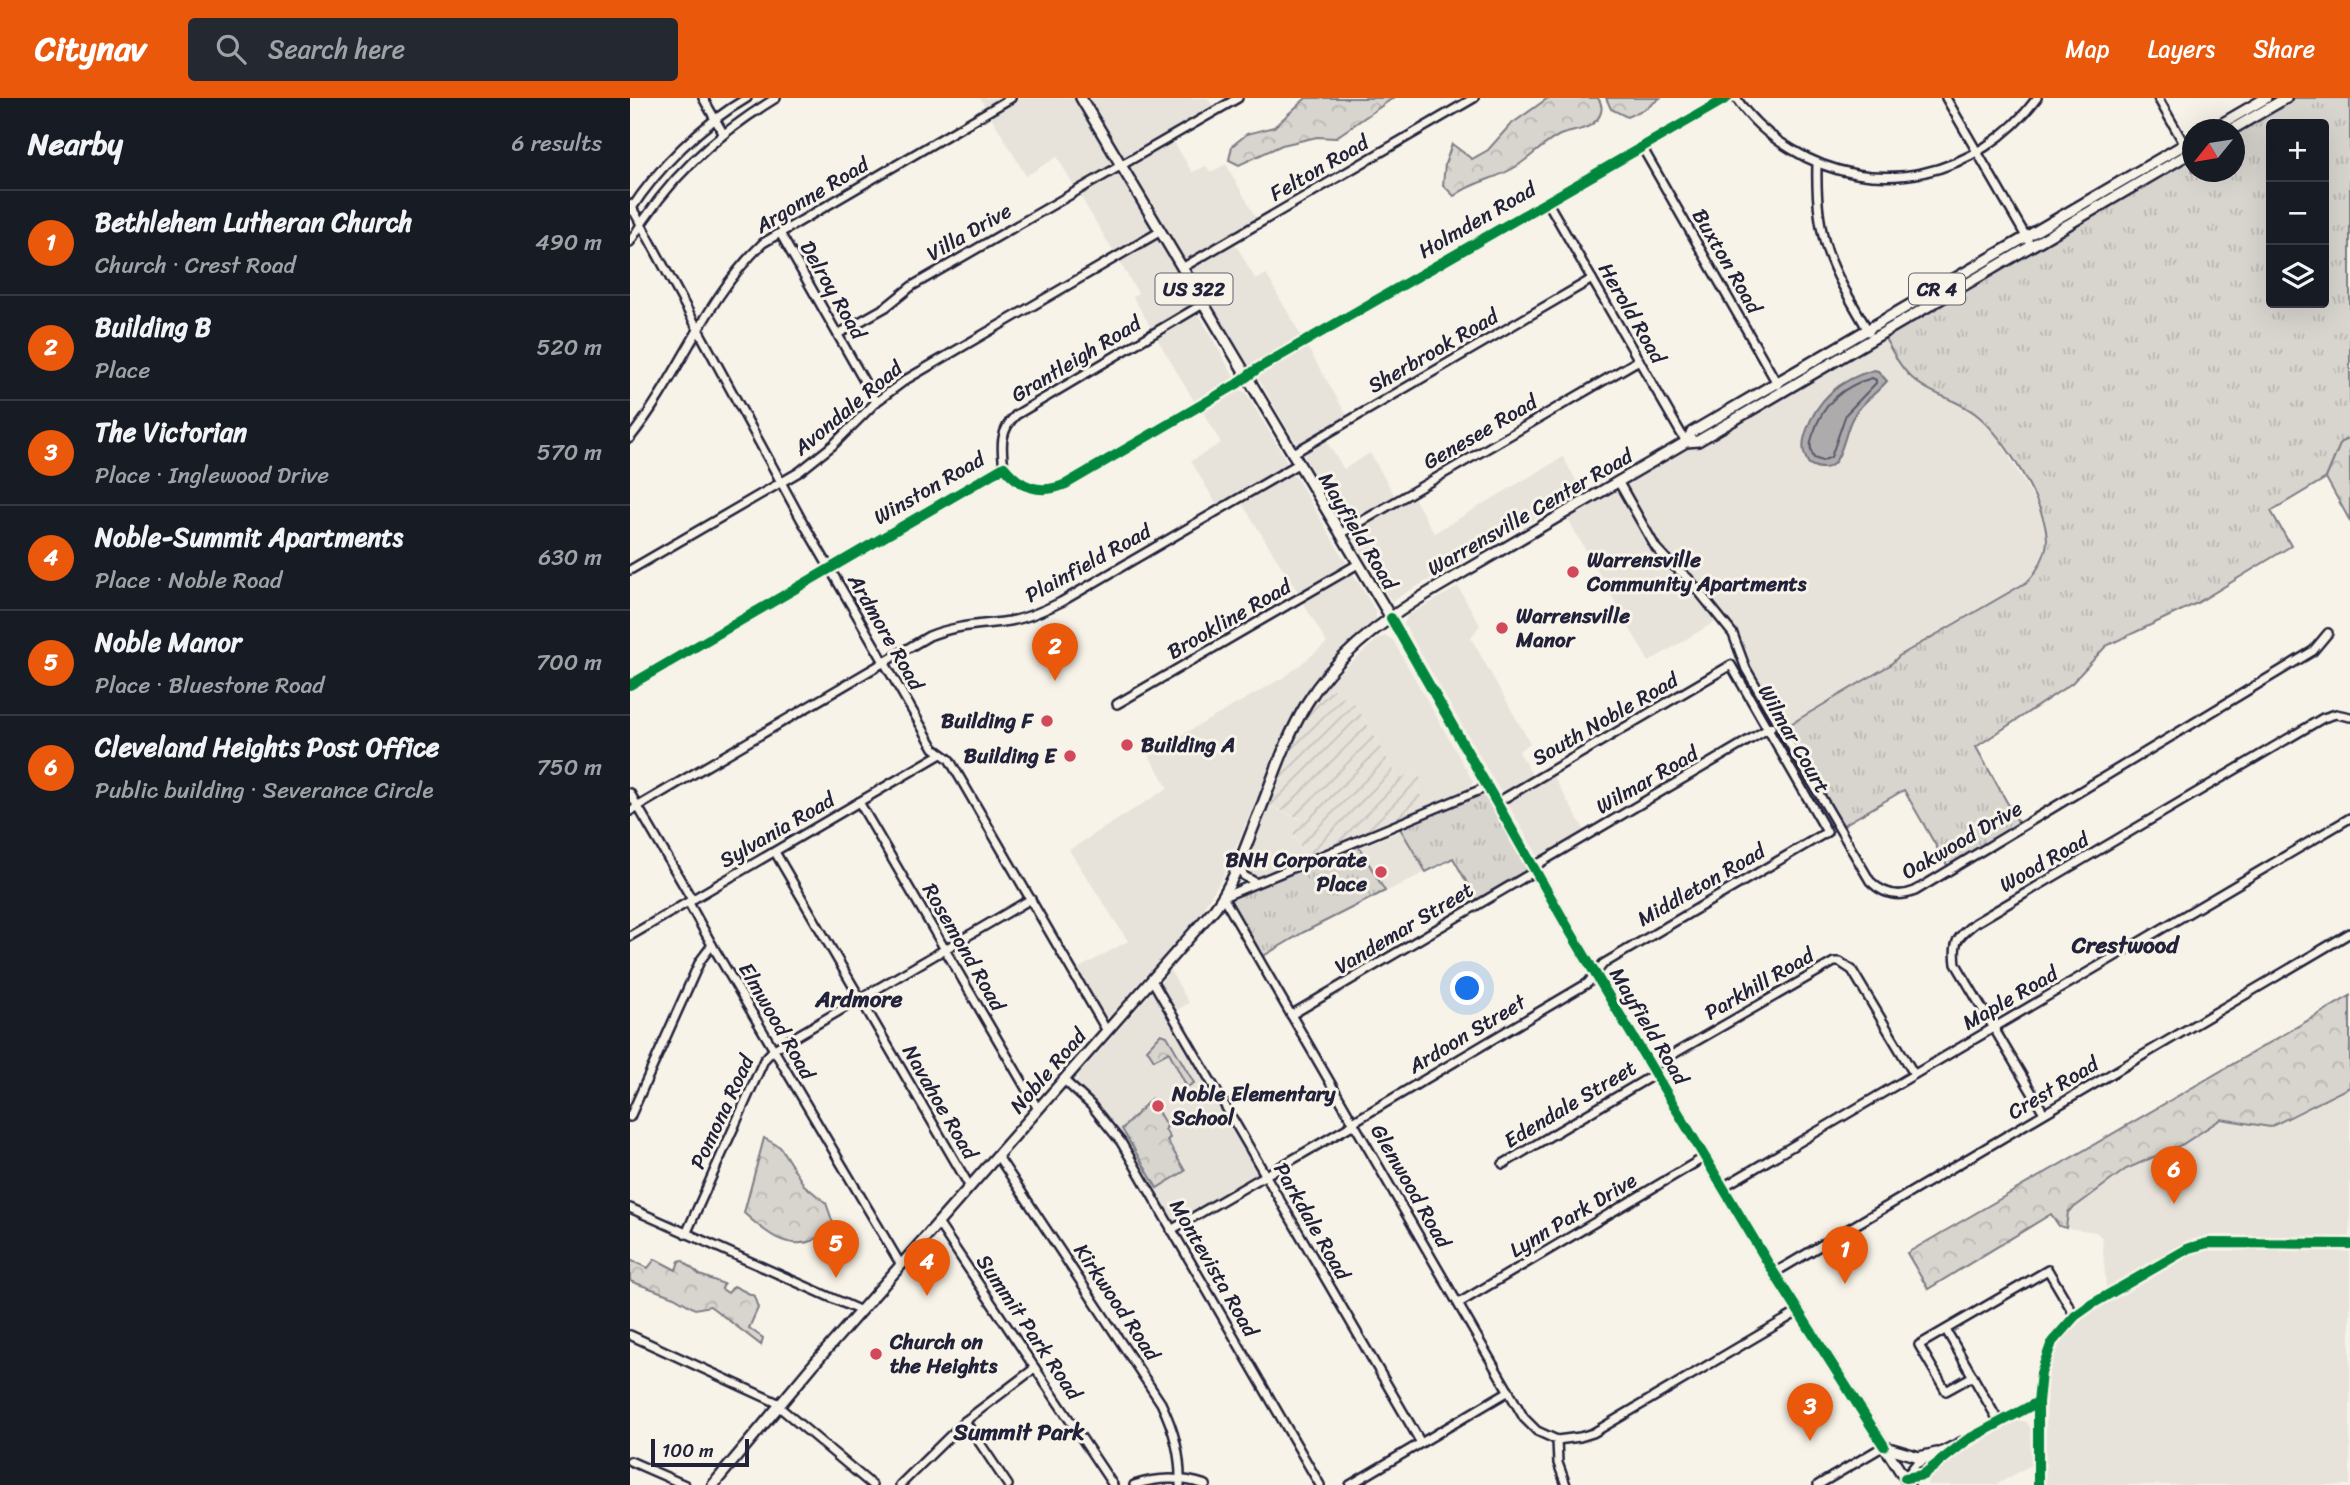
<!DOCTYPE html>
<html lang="en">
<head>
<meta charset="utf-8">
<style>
	body { margin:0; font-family:Sriracha,sans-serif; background:#242831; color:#f1f3f6 }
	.controls { position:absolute; right:21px; top:21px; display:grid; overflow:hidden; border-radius:7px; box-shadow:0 7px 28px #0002 }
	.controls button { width:63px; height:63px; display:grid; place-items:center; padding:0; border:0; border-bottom:2px solid #363941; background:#171b24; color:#f1f3f6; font:35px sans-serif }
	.compass { position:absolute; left:1552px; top:21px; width:63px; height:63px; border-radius:50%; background:#171b24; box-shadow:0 7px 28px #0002; rotate:240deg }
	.scale { position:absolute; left:21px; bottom:18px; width:98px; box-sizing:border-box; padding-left:7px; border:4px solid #22223b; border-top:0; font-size:19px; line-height:24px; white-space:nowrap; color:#22223b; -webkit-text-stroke:5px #f7f3e8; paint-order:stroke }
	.you { position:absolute; left:838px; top:891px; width:24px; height:24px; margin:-18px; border:5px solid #fff; border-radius:50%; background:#1a73e8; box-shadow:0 0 0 10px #1a73e833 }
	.badge { display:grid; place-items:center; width:46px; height:46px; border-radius:50%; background:#ea580c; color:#fff; font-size:23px; font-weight:700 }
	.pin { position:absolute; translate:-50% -58px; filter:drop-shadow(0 2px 4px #0008) }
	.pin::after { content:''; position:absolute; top:37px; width:24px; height:21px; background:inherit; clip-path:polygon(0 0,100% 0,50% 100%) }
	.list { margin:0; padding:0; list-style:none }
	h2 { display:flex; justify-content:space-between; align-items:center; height:91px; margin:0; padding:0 28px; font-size:30px }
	h2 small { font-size:23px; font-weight:400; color:#9ea1a6 }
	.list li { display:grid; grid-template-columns:46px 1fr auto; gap:21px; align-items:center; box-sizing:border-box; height:105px; padding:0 28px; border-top:2px solid #363941 }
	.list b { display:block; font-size:26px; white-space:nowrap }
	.list p { margin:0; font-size:23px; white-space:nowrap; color:#9ea1a6 }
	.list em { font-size:23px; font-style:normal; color:#9ea1a6 }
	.icon { flex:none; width:38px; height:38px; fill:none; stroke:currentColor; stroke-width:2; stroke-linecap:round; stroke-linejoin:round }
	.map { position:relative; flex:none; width:1720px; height:1387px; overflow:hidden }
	header { display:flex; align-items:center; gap:42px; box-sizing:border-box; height:98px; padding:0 35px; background:#ea580c; color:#fff }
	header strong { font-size:33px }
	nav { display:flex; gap:38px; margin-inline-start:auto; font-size:24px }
	.search { width:490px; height:63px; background:#242831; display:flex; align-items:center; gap:18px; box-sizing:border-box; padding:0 24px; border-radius:7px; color:#9ea1a6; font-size:26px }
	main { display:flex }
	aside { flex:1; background:#171b24 }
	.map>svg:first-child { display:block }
	.built { fill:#e7e3db }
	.industrial { fill:url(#industrial-furrows) }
	.grass { fill:url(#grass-tufts); stroke:#7d7c85; stroke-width:2; fill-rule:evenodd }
	.forest { fill:url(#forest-crowns); stroke:#7d7c85; stroke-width:2 }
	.water { fill:#aeabad; stroke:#76747f; stroke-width:2 }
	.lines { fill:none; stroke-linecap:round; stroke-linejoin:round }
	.shore { stroke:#5a5969; stroke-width:2 }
	.minor-casing { stroke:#22223b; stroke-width:12 }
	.major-casing { stroke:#22223b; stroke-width:14 }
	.minor { stroke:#f7f3e8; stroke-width:7 }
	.major { stroke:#f7f3e8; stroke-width:9 }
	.cycleway-casing { stroke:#f7f3e8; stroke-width:15 }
	.cycleway { stroke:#00873e; stroke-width:10 }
	.poi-dot { fill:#d1495b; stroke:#f7f3e8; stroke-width:2.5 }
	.labels { text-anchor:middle; stroke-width:6; stroke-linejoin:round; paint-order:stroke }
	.shield { fill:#f7f3e8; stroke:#62616f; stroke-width:2 }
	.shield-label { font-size:19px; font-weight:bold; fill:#22223b }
	.street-label { font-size:21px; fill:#22223b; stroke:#f7f3e8 }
	.poi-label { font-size:21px; font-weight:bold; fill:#22223b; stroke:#f7f3e8; text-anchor:start }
	.neighbourhood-label { font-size:23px; font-weight:bold; fill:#22223b; stroke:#f7f3e8 }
</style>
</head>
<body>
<header>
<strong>Citynav</strong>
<div class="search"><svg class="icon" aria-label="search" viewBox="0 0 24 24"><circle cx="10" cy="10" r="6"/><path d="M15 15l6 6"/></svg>Search here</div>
<nav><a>Map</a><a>Layers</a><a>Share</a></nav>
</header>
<main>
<aside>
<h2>Nearby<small>6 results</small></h2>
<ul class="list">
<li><span class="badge">1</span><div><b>Bethlehem Lutheran Church</b><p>Church · Crest Road</p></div><em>490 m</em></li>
<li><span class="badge">2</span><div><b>Building B</b><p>Place</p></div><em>520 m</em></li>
<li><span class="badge">3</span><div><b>The Victorian</b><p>Place · Inglewood Drive</p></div><em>570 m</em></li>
<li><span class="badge">4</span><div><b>Noble-Summit Apartments</b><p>Place · Noble Road</p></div><em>630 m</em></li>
<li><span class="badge">5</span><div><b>Noble Manor</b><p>Place · Bluestone Road</p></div><em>700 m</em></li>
<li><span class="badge">6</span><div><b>Cleveland Heights Post Office</b><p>Public building · Severance Circle</p></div><em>750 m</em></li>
</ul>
</aside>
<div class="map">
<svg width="1720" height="1387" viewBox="0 0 1720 1387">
	<defs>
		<pattern id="industrial-furrows" width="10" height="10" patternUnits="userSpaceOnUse" patternTransform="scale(1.75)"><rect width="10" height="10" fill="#e7e3db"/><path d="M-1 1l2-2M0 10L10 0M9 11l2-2" fill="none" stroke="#c6c2bd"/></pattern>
		<pattern id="grass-tufts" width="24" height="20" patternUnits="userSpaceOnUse" patternTransform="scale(1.75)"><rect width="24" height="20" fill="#d8d5cf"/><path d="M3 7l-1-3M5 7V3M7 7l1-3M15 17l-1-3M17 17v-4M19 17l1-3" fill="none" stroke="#b9b7b3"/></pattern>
		<pattern id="forest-crowns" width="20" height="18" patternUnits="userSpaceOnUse" patternTransform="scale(1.75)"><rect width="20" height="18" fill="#d8d5cf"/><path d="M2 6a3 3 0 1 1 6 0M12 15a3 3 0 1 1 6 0" fill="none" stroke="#b9b7b3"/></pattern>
	</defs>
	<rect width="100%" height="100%" fill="#f7f3e8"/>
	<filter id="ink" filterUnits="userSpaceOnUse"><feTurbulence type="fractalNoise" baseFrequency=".0143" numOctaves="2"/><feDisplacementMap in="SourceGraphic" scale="14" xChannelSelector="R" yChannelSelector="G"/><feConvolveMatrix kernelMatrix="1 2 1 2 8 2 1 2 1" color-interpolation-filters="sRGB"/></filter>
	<g filter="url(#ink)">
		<g class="built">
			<polygon points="350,0 578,0 586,13 541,39 562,74 576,68 581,74 596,66 629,125 602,140 626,182 636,176 674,243 616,277 573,206 524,235 503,199 508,195 427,59 396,78"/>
			<polygon points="563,217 570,218 604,279 600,286 566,306 526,239"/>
			<polygon points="1255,240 1267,261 1284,282 1346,315 1369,341 1409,410 1417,443 1409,467 1397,484 1269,558 1260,567 1153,631 1116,564 1104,532 1077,500 1050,461 1044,469 1091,520 1019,564 934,414 1056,344 1068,343 1130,307 1132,312"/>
			<polygon points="676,247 718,319 670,346 664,342 627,278 630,273"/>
			<polygon points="609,291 616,295 657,363 656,367 588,409 561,363 591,345 571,311"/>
			<polygon points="695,341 714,371 740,355 769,405 783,398 804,435 933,359 952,393 762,503 758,498 675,361 675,353"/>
			<polygon points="661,376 666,379 717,466 669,496 611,404"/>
			<polygon points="719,476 724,477 746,514 746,522 698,564 669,603 592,781 574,808 579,817 520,884 516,877 480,918 475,919 446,872 498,843 439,752 538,690 518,656 656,578 697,545 672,503"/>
			<polygon points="828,489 850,527 841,540 900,645 889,653 903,679 876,694 869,692 774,526 777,518"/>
			<polygon points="756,538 763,542 843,683 841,689 837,693 797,709 786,689 786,672 769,681 725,605 697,589 710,574 749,540"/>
			<polygon points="922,676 955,733 909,760 878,707 878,704"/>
			<polygon points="639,708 672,722 661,732 675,758 623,780 617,778 615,768"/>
			<polygon points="772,732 796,774 755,794 729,750"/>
			<polygon points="540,872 559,905 544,914 529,887"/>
			<polygon points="524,894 628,1075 627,1078 547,1124 541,1122 536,1117 487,1032 446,986 450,975 521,895"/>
			<polygon points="1720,989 1720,1140 1585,1137 1573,1139 1540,1153 1476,1190 1472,1140 1466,1134 1436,1130 1438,1114 1496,1071 1553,1046 1591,1021 1640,1029"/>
			<polygon points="1589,1149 1720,1153 1720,1387 1415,1387 1417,1286 1423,1260 1433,1239 1445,1226 1462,1214 1561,1156"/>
			<polygon points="1392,1323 1397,1324 1401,1331 1401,1367 1366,1387 1297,1387 1299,1377 1305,1371 1385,1324"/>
		</g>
		<polygon class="industrial" points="691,584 725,605 769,681 786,672 793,685 786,689 800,714 678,763 661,732 671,721 633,705 663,633"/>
		<g class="grass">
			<path d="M1656,0H1720V340L1711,345L1696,380L1641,413L1661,448L1567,505L1476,548L1442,585L1346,649L1392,731L1321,774L1274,692L1196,737L1138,631L1148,625L1152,631L1260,567L1269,558L1397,484C1407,474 1417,456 1417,441C1415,405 1375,340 1347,317C1328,301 1300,297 1282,280C1269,268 1261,251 1252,235L1562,54V74H1604V32ZM1641,26H1694V205H1641Z"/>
			<polygon points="857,689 905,773 849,806 823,760 796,774 768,727"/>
			<polygon points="726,744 755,793 674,834 625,863 590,803"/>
		</g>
		<g class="forest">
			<polygon points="676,0 763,0 705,40 687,39 652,47 609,67 599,62 602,48 617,36 644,29"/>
			<path d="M918,0H968C975,10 971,20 961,27C953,33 939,33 930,37C914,45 902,58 887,68C866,82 845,82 824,98L813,87L815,66L822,46L842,61L858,52L880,27Z"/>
			<polygon points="976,0 1030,0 1017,10 997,19 981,11"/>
			<polygon points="1720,340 1720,423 1696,380 1711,344"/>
			<polygon points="1720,898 1720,989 1640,1029 1591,1021 1553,1046 1496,1071 1438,1114 1436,1130 1429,1128 1421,1116 1298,1191 1277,1155"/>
			<polygon points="531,936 537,938 564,985 557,989 539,954 524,962 517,951"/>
			<polygon points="521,1001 537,1029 535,1031 540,1040 537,1042 555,1073 527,1090 492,1031"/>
			<path d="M134,1040L150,1049L174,1087L196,1105L203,1125C197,1130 189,1140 182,1143C154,1152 133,1132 114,1115Z"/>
			<polygon points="25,1161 46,1172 49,1163 52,1162 70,1177 94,1186 92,1191 98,1195 104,1188 124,1198 128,1210 119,1230 133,1240 131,1247 80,1208 65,1211 44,1199 0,1183 0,1162 18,1170"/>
		</g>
		<path class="water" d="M1244,272L1248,273L1257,283C1247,295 1230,306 1223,319C1211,339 1213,384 1179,366C1172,355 1172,346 1176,334C1187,300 1211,281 1244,272Z"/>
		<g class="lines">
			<path class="shore" d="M1242,280L1246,282V285L1216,316L1201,359L1192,363L1184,360C1179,351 1180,344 1184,334C1193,306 1213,288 1242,280Z"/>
			<defs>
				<g id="minor">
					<polyline points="73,0 93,35"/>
					<path d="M1106,0C1120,21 1139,38 1161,51C1245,103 1348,79 1407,0"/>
					<polyline points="1316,0 1398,142"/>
					<polyline points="1528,0 1556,49"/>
					<polyline points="1012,49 1148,287"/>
					<path d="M1187,66C1185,144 1201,169 1239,234"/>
					<polyline points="917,103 1056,344"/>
					<polyline points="0,106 171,421 304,650 319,661 477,933"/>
					<path d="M0,113C28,69 72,26 117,0"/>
					<polyline points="150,135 246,304"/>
					<path d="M0,144C37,81 84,38 146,0"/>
					<polyline points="552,170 844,0"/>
					<polyline points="208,236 256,209 282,188 608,0"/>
					<path d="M0,340C49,279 75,200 133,145L381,0"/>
					<polyline points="662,356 962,181"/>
					<path d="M374,369C371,348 370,332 386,317L573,206"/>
					<path d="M988,383L1026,450L1039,464L1058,480L1103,536L1116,571L1240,783C1253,796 1268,800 1285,793L1683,553L1698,535"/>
					<polyline points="710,436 1009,262"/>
					<polyline points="0,472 169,374 203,347 246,304 277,281 531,133"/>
					<path d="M0,587L374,369C391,390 410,397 436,386L607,286L627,271L1097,0"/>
					<polyline points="487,606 728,466"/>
					<polyline points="857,689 593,799 894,1320 907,1333 927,1342 928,1365 936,1387"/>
					<polyline points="0,695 61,800 60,807 82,847 271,1167"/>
					<polyline points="229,704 408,1011"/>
					<path d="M0,713L299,538C326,527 352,527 380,523C398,520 415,512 431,504L668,366"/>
					<polyline points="145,754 340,1089"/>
					<polyline points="609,766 614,778 625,784"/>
					<polyline points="903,769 1141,629"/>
					<polyline points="0,838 311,656"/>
					<polyline points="522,882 791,1345"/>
					<polyline points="661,917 905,773"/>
					<polyline points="1021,969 1204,864 1210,864 1222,872 1284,976"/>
					<polyline points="434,982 461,1007 491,1044 690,1387"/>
					<path d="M1414,1015L1326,866C1323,843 1327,839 1345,825L1693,620L1706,616L1720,619"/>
					<polyline points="0,1019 70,863 82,847"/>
					<polyline points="723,1024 958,885 973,866 1197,734 1101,567 866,705"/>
					<path d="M367,1057L531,1305C544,1332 551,1357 550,1387"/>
					<polyline points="873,1066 1025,976"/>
					<polyline points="1093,1089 1720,720"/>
					<polyline points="0,1110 231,1213"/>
					<polyline points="308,1125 483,1387"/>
					<polyline points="541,1132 724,1026"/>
					<polyline points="56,1136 134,962 144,951 401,801"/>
					<polyline points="1144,1175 1720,835"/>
					<polyline points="829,1205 1075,1059"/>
					<polyline points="1316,1232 1369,1324"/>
					<polyline points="0,1237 150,1306"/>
					<polyline points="1343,1278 1316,1293 1289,1247 1418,1172 1445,1218"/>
					<polyline points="148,1308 242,1387"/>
					<polyline points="335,1323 378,1387"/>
					<polyline points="927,1342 950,1339 963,1335 1168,1214"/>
					<polyline points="0,1363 55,1387"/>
					<polyline points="1275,1380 1293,1377 1337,1342 1408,1304"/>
					<polyline points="1275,1380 1286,1366 1332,1343"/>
					<polyline points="270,1387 335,1323 405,1270"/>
					<path d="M504,1387C528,1379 552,1379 576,1387"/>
					<polyline points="720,1387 879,1293"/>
					<polyline points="1188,1387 1254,1348"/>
					<polyline points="1408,1387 1408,1304 1411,1275 1422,1244 1445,1218 1462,1206 1559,1150 1578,1145 1720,1146"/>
				</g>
				<g id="major">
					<polyline points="451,0 761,520 941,835 1144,1175 1279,1387"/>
					<polyline points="1581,32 1636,0"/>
					<polyline points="1601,32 1656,0"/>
					<polyline points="1056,344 1062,334 1562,42"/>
					<polyline points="1255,1349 1289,1359 1307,1355"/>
					<path d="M83,1387L183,1267L585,810C606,782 616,745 630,713C644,677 657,638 677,605C706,556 760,517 808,489L1056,344L1068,343L1562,54"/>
				</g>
			</defs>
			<use href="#minor" class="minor-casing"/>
			<use href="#major" class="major-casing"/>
			<use href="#minor" class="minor"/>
			<use href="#major" class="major"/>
			<defs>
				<g id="cycleway">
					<polyline points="761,520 941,835 1144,1175 1254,1348"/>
					<path d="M0,587L374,369C391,390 410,397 436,386L607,286L627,271L1097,0"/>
					<polyline points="1275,1380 1293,1377 1337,1342 1408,1304"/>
					<polyline points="1408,1387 1408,1304 1411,1275 1422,1244 1445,1218 1462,1206 1559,1150 1578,1145 1720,1146"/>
				</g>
			</defs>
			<use href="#cycleway" class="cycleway-casing"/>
			<use href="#cycleway" class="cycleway"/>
		</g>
	</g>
	<g class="poi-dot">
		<circle cx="943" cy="474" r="7"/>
		<circle cx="872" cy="530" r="7"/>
		<circle cx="417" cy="623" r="7"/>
		<circle cx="497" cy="647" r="7"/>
		<circle cx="440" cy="658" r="7"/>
		<circle cx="751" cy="774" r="7"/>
		<circle cx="528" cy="1008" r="7"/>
		<circle cx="246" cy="1256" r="7"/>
	</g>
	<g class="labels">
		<g class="shield">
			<rect x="525.5" y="175.5" width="77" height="31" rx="5"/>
			<rect x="1279" y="175.5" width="56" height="31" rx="5"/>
		</g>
		<g class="shield-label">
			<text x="564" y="198">US 322</text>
			<text x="1307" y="198">CR 4</text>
		</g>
		<g class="street-label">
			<text transform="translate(689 70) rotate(-30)" y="7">Felton Road</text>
			<text transform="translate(182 97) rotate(-31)" y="7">Argonne Road</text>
			<text transform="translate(847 122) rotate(-30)" y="7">Holmden Road</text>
			<text transform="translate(339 134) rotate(-30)" y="7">Villa Drive</text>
			<text transform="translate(1097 163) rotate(60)" y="7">Buxton Road</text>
			<text transform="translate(203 192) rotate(60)" y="7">Delroy Road</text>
			<text transform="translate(1002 215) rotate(60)" y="7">Herold Road</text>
			<text transform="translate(803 253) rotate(-30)" y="7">Sherbrook Road</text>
			<text transform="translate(446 261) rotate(-31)" y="7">Grantleigh Road</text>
			<text transform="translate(218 310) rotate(-40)" y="7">Avondale Road</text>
			<text transform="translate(850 334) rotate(-30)" y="7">Genesee Road</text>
			<text transform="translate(299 390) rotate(-30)" y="7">Winston Road</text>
			<text transform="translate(900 414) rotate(-30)" y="7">Warrensville Center Road</text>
			<text transform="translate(728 433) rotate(59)" y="7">Mayfield Road</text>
			<text transform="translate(458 465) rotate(-29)" y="7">Plainfield Road</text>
			<text transform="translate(599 521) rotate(-30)" y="7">Brookline Road</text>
			<text transform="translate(256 534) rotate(60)" y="7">Ardmore Road</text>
			<text transform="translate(975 621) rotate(-30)" y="7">South Noble Road</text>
			<text transform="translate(1164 641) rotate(60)" y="7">Wilmar Court</text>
			<text transform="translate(1017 682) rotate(-30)" y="7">Wilmar Road</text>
			<text transform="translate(147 732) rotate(-30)" y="7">Sylvania Road</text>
			<text transform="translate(1332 742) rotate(-30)" y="7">Oakwood Drive</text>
			<text transform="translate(1414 764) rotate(-30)" y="7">Wood Road</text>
			<text transform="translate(1071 787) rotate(-30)" y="7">Middleton Road</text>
			<text transform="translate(774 830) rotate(-31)" y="7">Vandemar Street</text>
			<text transform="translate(334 849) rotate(60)" y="7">Rosemond Road</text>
			<text transform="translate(1129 886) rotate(-30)" y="7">Parkhill Road</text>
			<text transform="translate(1380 900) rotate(-30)" y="7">Maple Road</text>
			<text transform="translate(147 923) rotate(60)" y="7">Elmwood Road</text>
			<text transform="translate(1019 928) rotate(59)" y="7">Mayfield Road</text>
			<text transform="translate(837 936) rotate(-31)" y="7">Ardoon Street</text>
			<text transform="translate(418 973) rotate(-49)" y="7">Noble Road</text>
			<text transform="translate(1423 990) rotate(-31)" y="7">Crest Road</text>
			<text transform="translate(310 1004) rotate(60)" y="7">Navahoe Road</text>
			<text transform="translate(940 1006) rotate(-31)" y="7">Edendale Street</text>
			<text transform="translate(92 1014) rotate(-65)" y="7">Pomona Road</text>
			<text transform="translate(781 1088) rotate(60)" y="7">Glenwood Road</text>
			<text transform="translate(943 1117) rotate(-31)" y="7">Lynn Park Drive</text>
			<text transform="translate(682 1123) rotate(60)" y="7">Parkdale Road</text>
			<text transform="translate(584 1170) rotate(60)" y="7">Montevista Road</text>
			<text transform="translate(487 1204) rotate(56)" y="7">Kirkwood Road</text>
			<text transform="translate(399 1229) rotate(56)" y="7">Summit Park Road</text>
		</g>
		<g class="poi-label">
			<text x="957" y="469">Warrensville<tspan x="957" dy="24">Community Apartments</tspan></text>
			<text x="886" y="525">Warrensville<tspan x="886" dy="24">Manor</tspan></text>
			<text x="403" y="630" text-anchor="end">Building F</text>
			<text x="511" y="654">Building A</text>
			<text x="426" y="665" text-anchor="end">Building E</text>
			<text x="737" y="769" text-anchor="end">BNH Corporate<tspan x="737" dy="24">Place</tspan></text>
			<text x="542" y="1003">Noble Elementary<tspan x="542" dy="24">School</tspan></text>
			<text x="260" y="1251">Church on<tspan x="260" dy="24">the Heights</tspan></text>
		</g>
		<g class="neighbourhood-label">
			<text x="1495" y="855">Crestwood</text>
			<text x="229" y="909">Ardmore</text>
			<text x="389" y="1342">Summit Park</text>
		</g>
	</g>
</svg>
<div class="controls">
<button>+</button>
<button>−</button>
<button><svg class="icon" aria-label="layers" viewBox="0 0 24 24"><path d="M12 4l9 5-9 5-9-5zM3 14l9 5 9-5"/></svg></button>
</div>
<svg class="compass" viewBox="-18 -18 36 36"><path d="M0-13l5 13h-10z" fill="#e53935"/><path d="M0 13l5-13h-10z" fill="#9ea1a6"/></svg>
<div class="scale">100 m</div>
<div class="you"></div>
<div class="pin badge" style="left:1215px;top:1186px">1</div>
<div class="pin badge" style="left:425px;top:583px">2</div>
<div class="pin badge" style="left:1180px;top:1343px">3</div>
<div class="pin badge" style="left:297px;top:1198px">4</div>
<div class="pin badge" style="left:206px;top:1180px">5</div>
<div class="pin badge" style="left:1544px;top:1106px">6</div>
</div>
</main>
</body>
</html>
